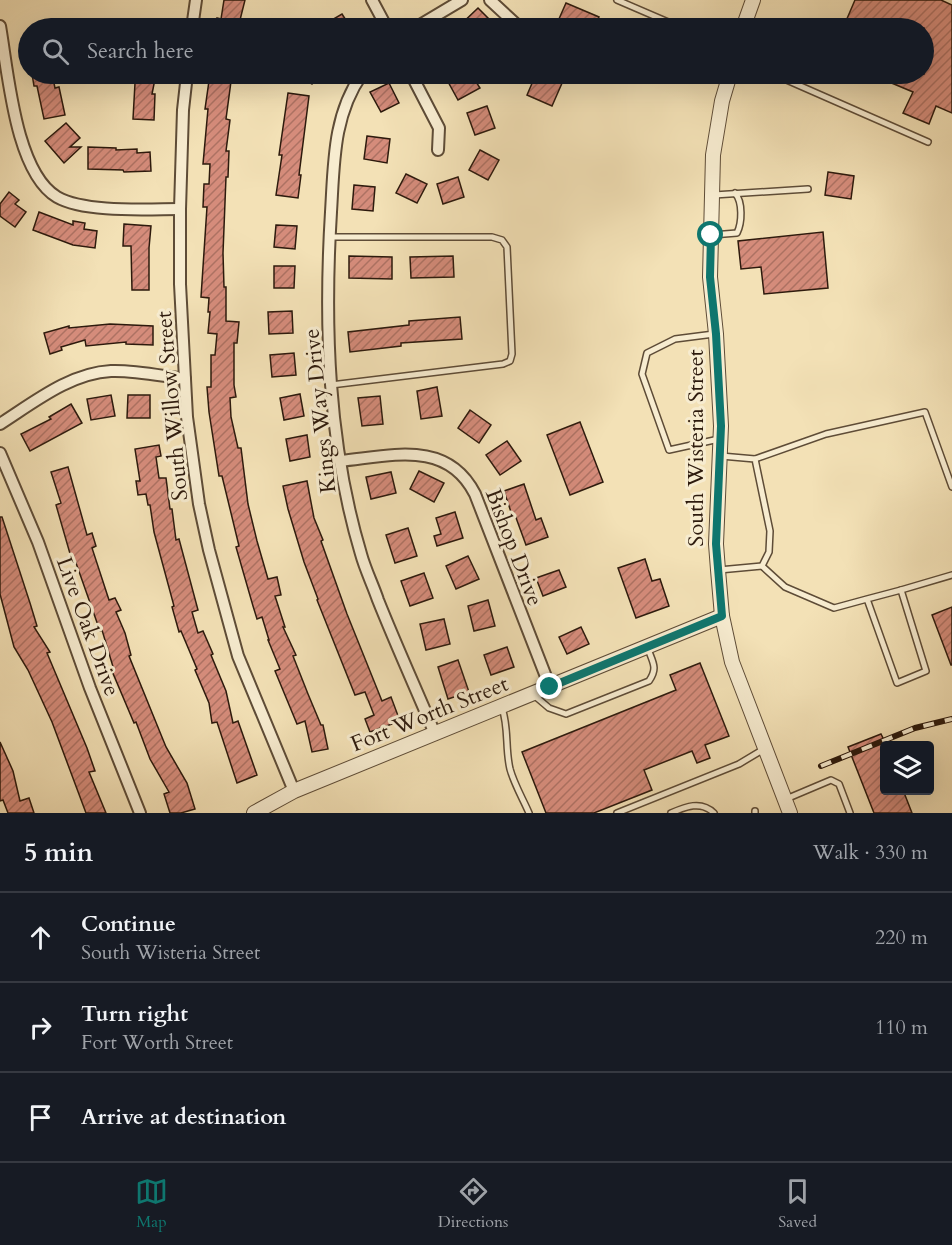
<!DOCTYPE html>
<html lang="en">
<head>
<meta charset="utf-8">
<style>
	body { margin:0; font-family:Cardo,serif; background:#20242c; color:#f1f3f6 }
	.controls { position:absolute; right:18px; bottom:18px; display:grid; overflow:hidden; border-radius:6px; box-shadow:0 6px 24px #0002 }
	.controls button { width:54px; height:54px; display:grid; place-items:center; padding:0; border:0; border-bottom:2px solid #363941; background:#171b24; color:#f1f3f6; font:30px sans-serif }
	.stop { position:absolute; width:18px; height:18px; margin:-14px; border:4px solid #0f766e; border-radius:50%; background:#fff }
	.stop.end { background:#0f766e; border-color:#fff; box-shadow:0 2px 6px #0008 }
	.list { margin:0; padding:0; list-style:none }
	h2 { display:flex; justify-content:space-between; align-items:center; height:78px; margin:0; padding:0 24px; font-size:26px }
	h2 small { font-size:20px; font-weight:400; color:#9ea1a6 }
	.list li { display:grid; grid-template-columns:39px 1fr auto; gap:18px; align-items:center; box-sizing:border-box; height:90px; padding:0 24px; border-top:2px solid #363941 }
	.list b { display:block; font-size:22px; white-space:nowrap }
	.list p { margin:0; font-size:20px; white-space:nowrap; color:#9ea1a6 }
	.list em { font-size:20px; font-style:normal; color:#9ea1a6 }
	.icon { flex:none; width:33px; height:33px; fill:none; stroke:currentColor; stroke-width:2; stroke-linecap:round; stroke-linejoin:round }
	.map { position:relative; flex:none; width:952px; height:813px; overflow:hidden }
	.search { position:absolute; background:#171b24; box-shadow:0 6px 24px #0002; left:18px; right:18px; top:18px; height:66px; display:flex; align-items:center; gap:15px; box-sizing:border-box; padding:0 21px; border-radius:33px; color:#9ea1a6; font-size:22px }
	.sheet { height:348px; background:#171b24 }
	nav { display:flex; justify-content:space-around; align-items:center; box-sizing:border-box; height:84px; border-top:2px solid #363941; background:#171b24; font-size:16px; color:#9ea1a6 }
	nav a { display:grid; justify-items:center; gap:3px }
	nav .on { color:#0f766e }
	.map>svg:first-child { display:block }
	.building { fill:url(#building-hatch); stroke:#2d1a0d; stroke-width:1.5 }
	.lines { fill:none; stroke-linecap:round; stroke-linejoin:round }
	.service-casing { stroke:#5e4c37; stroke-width:8 }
	.minor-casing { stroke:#5e4c37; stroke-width:14 }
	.tertiary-casing { stroke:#5e4c37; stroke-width:16 }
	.service { stroke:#f7ecd0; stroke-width:5 }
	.minor { stroke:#f7ecd0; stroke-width:10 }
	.tertiary { stroke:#f7ecd0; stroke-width:14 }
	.rail-casing { stroke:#2d1a0d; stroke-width:6 }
	.rail { stroke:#f7ecd0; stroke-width:4; stroke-dasharray:11; stroke-linecap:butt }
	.route { stroke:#0f766e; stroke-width:8 }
	.labels { text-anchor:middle; stroke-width:6; stroke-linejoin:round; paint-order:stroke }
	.street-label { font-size:22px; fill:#2d1a0d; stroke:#f7ecd0 }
</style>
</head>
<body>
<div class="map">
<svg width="952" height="813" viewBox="0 0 952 813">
	<defs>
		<pattern id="building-hatch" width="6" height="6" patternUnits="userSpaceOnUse" patternTransform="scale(1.5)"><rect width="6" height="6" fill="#d58c7b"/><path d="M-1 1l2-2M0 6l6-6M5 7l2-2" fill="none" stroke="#ad7263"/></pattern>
	</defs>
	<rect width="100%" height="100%" fill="#f3e1b6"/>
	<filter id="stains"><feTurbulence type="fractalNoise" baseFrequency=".00333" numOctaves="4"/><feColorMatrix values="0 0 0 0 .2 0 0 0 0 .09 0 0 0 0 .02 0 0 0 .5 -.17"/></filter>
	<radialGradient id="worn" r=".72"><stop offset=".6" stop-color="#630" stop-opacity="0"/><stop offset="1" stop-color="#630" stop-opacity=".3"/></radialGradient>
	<g class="building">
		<polygon points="224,0 245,0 238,28 215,28 217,18 221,19"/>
		<polygon points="855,0 941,0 952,5 952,113 936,106 929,124 903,113 913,92 870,74 924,74 924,28 843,28"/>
		<polygon points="566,3 599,17 594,28 587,25 585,28 555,28"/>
		<polygon points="478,8 491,21 484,28 457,28"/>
		<polygon points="342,14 351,28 318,28"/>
		<polygon points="32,74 52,74 55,88 59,87 65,115 44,119 37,86 34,86"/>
		<polygon points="125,74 156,74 152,94 155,94 154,120 133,119 135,83 123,82"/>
		<polygon points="210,74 232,74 226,119 230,120 226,151 229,151 228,177 226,177 223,253 224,287 226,287 226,321 239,322 237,343 234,343 234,385 236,397 230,398 231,417 238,448 241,448 248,504 257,541 268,579 277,577 281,595 275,596 285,627 283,627 296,655 293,656 308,694 321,725 323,725 328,749 312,752 305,721 297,724 275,671 280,669 268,640 269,640 262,617 257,619 253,606 236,547 239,546 222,476 219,476 209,412 207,387 211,387 211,355 215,355 217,334 208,333 210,312 208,312 209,298 201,297 207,207 203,207 204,184 209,184 210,164 203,164 208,109 205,109"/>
		<polygon points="295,74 318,74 312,84"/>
		<polygon points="453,74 471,74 480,88 458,100 446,78"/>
		<polygon points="536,74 566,74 552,106 527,95"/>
		<polygon points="389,83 399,103 381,112 370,92"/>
		<polygon points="288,93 309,96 299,175 301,175 298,198 276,195 282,155 279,155"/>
		<polygon points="487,106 495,128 475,135 467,113"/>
		<polygon points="66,123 80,138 70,147 81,147 64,163 45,141"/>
		<polygon points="367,136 390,139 387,163 364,159"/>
		<polygon points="88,147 116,148 116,150 137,149 137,153 150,152 151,171 124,172 123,170 88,169"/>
		<polygon points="480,150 499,160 488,180 469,170"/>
		<polygon points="828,172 854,176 851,199 825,195"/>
		<polygon points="406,174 427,184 417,203 396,193"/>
		<polygon points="458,177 464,197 443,204 437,184"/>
		<polygon points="354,185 375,187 373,211 352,209"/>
		<polygon points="9,192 19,200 15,204 26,212 15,227 0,216 0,204"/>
		<polygon points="39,212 73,225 73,221 85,223 84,229 97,231 95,248 73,245 33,230"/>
		<polygon points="124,224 151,226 149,248 149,290 132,290 131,246 123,246"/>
		<polygon points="276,225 297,226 295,249 274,247"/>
		<polygon points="823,232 828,288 764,294 761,267 741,269 738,241"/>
		<polygon points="349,256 392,257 392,279 349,278"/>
		<polygon points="453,256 454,277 411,278 410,257"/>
		<polygon points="274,266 295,266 294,288 274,288"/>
		<polygon points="292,311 293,333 269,334 268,312"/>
		<polygon points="460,317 462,339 401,343 401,346 350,352 348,332 409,325 409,321"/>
		<polygon points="110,324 153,326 153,345 126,344 126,342 86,346 85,340 61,347 62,350 50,354 44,333 69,326 69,328"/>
		<polygon points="294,353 296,375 272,377 270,355"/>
		<polygon points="437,387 442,416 421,419 417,391"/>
		<polygon points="300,394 304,416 284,420 280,398"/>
		<polygon points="111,395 115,416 91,420 87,399"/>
		<polygon points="128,395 150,395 150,418 127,418"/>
		<polygon points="380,396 383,424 362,426 358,398"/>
		<polygon points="71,404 82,423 30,451 21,434 51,419 49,417"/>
		<polygon points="470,410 491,425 479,443 458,428"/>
		<polygon points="580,422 603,482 570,495 547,435"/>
		<polygon points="307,435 310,457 290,461 286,439"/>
		<polygon points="507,441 521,461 500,475 486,455"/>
		<polygon points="159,445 161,456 156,457 159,478 166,478 170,509 172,509 176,540 179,539 198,610 192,612 198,633 203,631 213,654 211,655 226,691 233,723 238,721 257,775 237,783 217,722 212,723 209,703 195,670 197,669 181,631 179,632 172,607 174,606 154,532 150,505 148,505 146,494 138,495 136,481 140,481 135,449"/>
		<polygon points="68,467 87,535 92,533 96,546 92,548 109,600 115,598 121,610 116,612 125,633 131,655 129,656 166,747 187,783 195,809 181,813 170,813 164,794 169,792 150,759 136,722 134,723 112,671 114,670 102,630 100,631 76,563 73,564 56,505 61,503 51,472"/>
		<polygon points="419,471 444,483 434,502 410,489"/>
		<polygon points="391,472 396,493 371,499 366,477"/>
		<polygon points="307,481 314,518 323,540 321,541 347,614 382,701 391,697 400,721 370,732 365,719 374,715 365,692 355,695 317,600 318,599 304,562 288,509 283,486"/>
		<polygon points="524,484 536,520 541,518 548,537 526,545 515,515 512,515 504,491"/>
		<polygon points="455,512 463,538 437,546 434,536 441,534 436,518"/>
		<polygon points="0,517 2,517 30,603 37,626 34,627 50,652 47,653 87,748 95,771 89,772 106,813 86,813 52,722 28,670 14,647 0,594"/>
		<polygon points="408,528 417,556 395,563 386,535"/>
		<polygon points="468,556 479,579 456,589 446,566"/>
		<polygon points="645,559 652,581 660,579 669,606 636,618 618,568"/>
		<polygon points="559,570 566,587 543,596 536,578"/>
		<polygon points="424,573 433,598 410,606 401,581"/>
		<polygon points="488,600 495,626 474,631 468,606"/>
		<polygon points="952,607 952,665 951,665 932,615"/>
		<polygon points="444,619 450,644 426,650 420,624"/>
		<polygon points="581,627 589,644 567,654 559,637"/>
		<polygon points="507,647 514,667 491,675 484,655"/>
		<polygon points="458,660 469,692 448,699 438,667"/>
		<polygon points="700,663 729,736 705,745 710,758 697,763 692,751 644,770 652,790 594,813 546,813 522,752 676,690 670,675"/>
		<polygon points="881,734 885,742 885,790 903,790 912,813 874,813 848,747"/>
		<polygon points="0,742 13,771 20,801 29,798 34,813 8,813 3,800 0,801"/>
	</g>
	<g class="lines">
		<defs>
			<g id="service">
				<polyline points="617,0 682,28"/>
				<polyline points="773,74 928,142"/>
				<polyline points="714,195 808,189"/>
				<path d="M712,235L737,233C742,223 743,202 735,193"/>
				<polyline points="329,237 492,237 502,240 507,247 512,354 510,361 503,364 331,385"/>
				<polyline points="714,334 675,339 647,353 642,374 669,450 719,439"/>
				<polyline points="755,459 826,434 925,412 952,487"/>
				<polyline points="762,566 785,587 834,608 867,599 897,683 926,671 901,590 867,599"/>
				<polyline points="719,570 762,566 769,552 770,531 755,459 721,456"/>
				<polyline points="901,590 952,575"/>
				<path d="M535,696L549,708L566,714L649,681C658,668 653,663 648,649"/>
				<path d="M502,708C509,728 505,748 510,769C514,784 523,799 529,813"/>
				<polyline points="786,799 831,780 839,784 850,813"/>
				<polyline points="755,811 755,813"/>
				<polyline points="617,813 739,764 764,749"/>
				<path d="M671,813C685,807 701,800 714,813"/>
			</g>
			<g id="minor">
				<polyline points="372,0 387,28"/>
				<polyline points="490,0 518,26"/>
				<path d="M0,26C8,71 15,172 57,197C85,213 147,209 180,209"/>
				<polyline points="192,28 196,0"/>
				<polyline points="415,28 462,0"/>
				<polyline points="187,74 183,110 180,209 180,284 187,417 199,504 209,550 238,656 294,791"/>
				<path d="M362,74C333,115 334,163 331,212C324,326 328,444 361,554C365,569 373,585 378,600C396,645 416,689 435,734"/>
				<polyline points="411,74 439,128 438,150"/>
				<path d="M0,424C33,403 70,373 111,371C135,370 161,376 185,379"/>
				<polyline points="0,453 38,542 90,688 140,813"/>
				<path d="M340,461C391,456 447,439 475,494L550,687"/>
			</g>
			<g id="tertiary">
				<polyline points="743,28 753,0"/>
				<polyline points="730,74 722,101 713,155 710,277 716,334 721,426 716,544 718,570 722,616 732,662 790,813"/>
				<polyline points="254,813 294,791 722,616"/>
			</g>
		</defs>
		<use href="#service" class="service-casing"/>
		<use href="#minor" class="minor-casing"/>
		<use href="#tertiary" class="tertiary-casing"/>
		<use href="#service" class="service"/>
		<use href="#minor" class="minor"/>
		<use href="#tertiary" class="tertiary"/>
		<defs>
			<polyline id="rail" points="821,766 915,728 952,719"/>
		</defs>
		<use href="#rail" class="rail-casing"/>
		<use href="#rail" class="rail"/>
	</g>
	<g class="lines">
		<polyline class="route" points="550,687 722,616 716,544 721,426 716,334 710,277 711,235"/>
	</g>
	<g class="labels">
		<g class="street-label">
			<text transform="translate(171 406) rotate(-95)" y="8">South Willow Street</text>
			<text transform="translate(319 411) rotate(-96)" y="8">Kings Way Drive</text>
			<text transform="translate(695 448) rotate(-90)" y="8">South Wisteria Street</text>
			<text transform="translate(515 547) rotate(69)" y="8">Bishop Drive</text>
			<text transform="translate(89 626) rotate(70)" y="8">Live Oak Drive</text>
			<text transform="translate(429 713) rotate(-22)" y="8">Fort Worth Street</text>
		</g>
	</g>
	<rect width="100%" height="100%" filter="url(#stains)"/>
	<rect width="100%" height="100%" fill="url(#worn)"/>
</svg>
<div class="controls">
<button><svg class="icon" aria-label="layers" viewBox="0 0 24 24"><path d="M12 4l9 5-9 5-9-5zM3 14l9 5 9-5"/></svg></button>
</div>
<div class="stop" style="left:711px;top:235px"></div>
<div class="stop end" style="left:550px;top:687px"></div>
<div class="search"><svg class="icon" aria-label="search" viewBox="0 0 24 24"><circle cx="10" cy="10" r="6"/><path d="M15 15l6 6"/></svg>Search here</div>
</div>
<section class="sheet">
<h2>5 min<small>Walk · 330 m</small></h2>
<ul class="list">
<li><svg class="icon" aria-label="ahead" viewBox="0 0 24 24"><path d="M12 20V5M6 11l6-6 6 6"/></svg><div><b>Continue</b><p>South Wisteria Street</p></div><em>220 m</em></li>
<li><svg class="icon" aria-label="right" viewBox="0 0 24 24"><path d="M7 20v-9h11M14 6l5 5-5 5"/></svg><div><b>Turn right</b><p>Fort Worth Street</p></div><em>110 m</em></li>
<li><svg class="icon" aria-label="arrive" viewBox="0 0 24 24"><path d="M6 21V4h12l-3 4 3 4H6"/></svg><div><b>Arrive at destination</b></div></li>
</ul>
</section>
<nav>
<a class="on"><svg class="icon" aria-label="map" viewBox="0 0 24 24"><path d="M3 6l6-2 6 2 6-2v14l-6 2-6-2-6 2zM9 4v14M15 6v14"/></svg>Map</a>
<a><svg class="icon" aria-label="directions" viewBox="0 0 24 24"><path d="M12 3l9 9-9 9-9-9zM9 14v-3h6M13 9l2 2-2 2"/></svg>Directions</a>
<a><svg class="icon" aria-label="saved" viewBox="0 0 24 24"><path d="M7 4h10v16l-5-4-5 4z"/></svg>Saved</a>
</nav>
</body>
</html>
